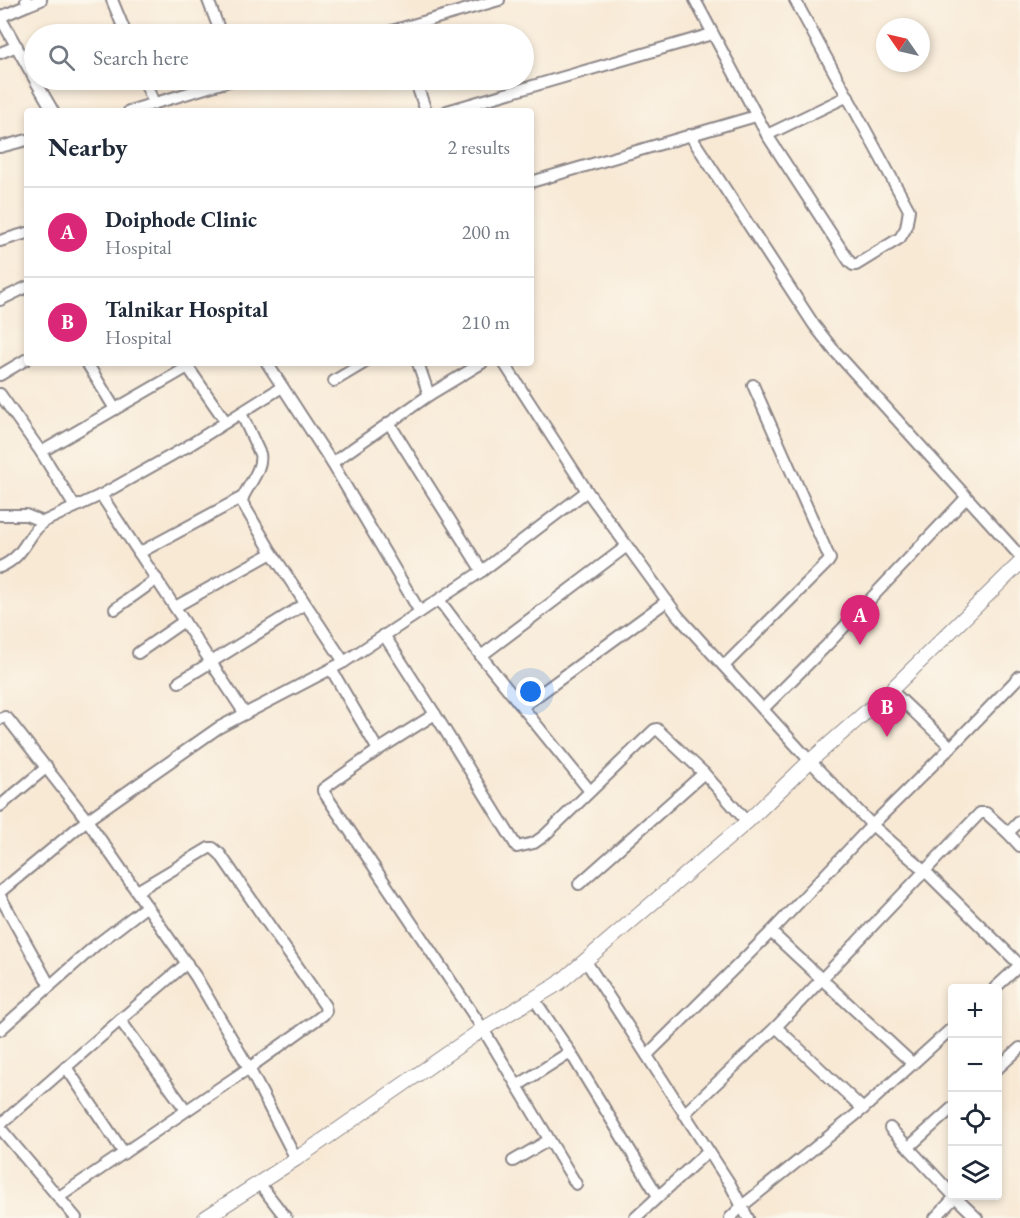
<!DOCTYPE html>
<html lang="en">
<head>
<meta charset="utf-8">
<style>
	body { margin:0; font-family:"EB Garamond",serif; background:#f2f2f3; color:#1f2937 }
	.controls { position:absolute; right:18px; bottom:18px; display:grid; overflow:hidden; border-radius:6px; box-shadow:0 3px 9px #0003 }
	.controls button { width:54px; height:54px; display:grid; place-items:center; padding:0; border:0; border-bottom:2px solid #e0e1e3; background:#fff; color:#1f2937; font:30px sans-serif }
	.compass { position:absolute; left:876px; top:18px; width:54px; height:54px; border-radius:50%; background:#fff; box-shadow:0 3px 9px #0003; rotate:304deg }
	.you { position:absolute; left:531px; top:692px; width:21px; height:21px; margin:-15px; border:4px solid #fff; border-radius:50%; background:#1a73e8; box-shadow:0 0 0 9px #1a73e833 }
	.badge { display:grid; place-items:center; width:39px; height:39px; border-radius:50%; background:#db2777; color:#fff; font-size:20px; font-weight:700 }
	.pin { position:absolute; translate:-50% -50px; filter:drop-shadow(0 2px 3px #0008) }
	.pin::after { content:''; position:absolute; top:32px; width:21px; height:18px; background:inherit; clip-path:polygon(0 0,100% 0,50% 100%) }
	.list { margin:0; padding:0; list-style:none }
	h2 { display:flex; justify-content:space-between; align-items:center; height:78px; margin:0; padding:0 24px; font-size:26px }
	h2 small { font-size:20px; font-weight:400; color:#747a83 }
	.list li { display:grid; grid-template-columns:39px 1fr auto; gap:18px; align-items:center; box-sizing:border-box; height:90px; padding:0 24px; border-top:2px solid #e0e1e3 }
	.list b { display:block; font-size:22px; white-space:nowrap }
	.list p { margin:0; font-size:20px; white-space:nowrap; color:#747a83 }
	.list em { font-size:20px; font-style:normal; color:#747a83 }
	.icon { flex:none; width:33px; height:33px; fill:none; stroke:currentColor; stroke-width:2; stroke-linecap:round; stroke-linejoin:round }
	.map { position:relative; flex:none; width:1020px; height:1218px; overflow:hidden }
	.search { position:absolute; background:#fff; box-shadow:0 3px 9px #0003; left:24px; top:24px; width:510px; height:66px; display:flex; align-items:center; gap:15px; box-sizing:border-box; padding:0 21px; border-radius:33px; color:#747a83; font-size:22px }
	.panel { position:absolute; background:#fff; box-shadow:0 3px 9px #0003; left:24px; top:108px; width:510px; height:258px; border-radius:6px }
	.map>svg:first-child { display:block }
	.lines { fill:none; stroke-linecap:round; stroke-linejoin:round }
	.minor-casing { stroke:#8d8688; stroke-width:14 }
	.tertiary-casing { stroke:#8d8688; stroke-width:16 }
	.minor { stroke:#fff; stroke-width:10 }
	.tertiary { stroke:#fff; stroke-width:14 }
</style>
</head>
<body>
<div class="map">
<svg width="1020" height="1218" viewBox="0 0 1020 1218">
	<rect width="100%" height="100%" fill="#fbf7ec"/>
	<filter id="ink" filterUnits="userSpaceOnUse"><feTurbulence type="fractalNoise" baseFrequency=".0167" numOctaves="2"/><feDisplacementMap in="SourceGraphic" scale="12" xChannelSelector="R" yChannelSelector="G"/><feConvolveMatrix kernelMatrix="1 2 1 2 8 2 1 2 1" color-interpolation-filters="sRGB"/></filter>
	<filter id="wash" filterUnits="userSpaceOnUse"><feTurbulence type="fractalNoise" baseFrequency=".008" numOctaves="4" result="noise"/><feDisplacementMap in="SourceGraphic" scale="24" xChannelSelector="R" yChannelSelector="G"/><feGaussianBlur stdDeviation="1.35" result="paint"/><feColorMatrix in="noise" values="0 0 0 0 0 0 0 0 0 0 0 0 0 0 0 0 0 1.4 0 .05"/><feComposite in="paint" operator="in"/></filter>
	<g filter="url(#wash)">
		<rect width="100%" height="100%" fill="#f8e9d5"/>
	</g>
	<g filter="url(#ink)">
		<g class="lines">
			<defs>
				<g id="minor">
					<polyline points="26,0 28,5 0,17 34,78"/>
					<polyline points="112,0 126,34"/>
					<polyline points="208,0 221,34"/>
					<polyline points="695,0 767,135 849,261 853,265 856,265 900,238 906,228 909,210 795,0"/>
					<polyline points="28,5 41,0"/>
					<polyline points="381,34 499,0"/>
					<polyline points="0,53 17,46"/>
					<polyline points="35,80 53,111"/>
					<polyline points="144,80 154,103"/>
					<polyline points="415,80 426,111"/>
					<polyline points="129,111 232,80"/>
					<polyline points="447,111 712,34"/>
					<polyline points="690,135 814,325 832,348 1020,556"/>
					<polyline points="767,135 848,96"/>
					<polyline points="0,147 27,140"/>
					<polyline points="531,182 756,116"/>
					<polyline points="0,241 27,233"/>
					<polyline points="0,300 27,287"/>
					<polyline points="87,363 115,409"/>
					<polyline points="185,363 226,422"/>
					<polyline points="267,363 332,463 420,612 344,662 218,728 87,820 196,977 249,1068 296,1159"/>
					<polyline points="418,363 429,395"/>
					<polyline points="504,363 587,491"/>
					<polyline points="0,375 27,359"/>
					<polyline points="334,381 364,363"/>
					<polyline points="0,394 41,452 75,507"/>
					<path d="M241,413L260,454C263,468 249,484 243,497L242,502L272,553L344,662"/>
					<polyline points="389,423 482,571"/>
					<polyline points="41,452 188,367"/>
					<polyline points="332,463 429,395 482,363"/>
					<polyline points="101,495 245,714"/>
					<polyline points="0,515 26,515 43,522"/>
					<polyline points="139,553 243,497"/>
					<path d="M0,567C25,556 25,538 43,522L101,495L188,446L282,387"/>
					<polyline points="439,600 481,656 590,791"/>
					<polyline points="175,607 272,553"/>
					<polyline points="115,609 157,579"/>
					<polyline points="420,612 482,571 587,491 678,616 810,761 872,825 925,871 1020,965"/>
					<polyline points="384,635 435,714 517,847 534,843 544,836 654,730 657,729 704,773 747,822"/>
					<polyline points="138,653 184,621"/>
					<polyline points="481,656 627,546"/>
					<polyline points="724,666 828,562 830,559 753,385"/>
					<polyline points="331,669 378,750"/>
					<polyline points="179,682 305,604"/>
					<polyline points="891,690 951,747"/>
					<polyline points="522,707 667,601"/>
					<polyline points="763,709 827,645 966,498"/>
					<polyline points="435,714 378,750 323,789 323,791 483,1029 576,1184"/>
					<polyline points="0,719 5,717 8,719 87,820 0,892"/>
					<polyline points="0,806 47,767"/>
					<polyline points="1008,833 1020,821"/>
					<polyline points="579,884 704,773"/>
					<polyline points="0,896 50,986"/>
					<polyline points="771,932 913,1064"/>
					<polyline points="585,960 730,1184 748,1218"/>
					<polyline points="995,988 1020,965"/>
					<polyline points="534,999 570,1052 658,1196"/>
					<polyline points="120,1020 186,1110"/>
					<polyline points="776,1027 863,1109"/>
					<polyline points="0,1030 96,945 147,906"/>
					<polyline points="647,1055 771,932 872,825 951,747 1020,676"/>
					<polyline points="66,1067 124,1153"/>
					<polyline points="998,1068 1020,1048"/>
					<polyline points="517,1086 570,1052"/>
					<polyline points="684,1114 776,1027 980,813 986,813 1008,833 1020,846"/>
					<polyline points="0,1125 120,1020 187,963"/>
					<polyline points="0,1128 76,1218"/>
					<polyline points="890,1128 952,1194"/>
					<polyline points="909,1147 952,1108"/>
					<polyline points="513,1161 549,1140"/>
					<polyline points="259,1183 286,1218"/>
					<polyline points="954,1196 977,1218"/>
					<polyline points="59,1197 249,1068 323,1015 326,1011 325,1006 220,854 213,848 209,848 137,891"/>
					<polyline points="635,1218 708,1151"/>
					<polyline points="730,1218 742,1206 863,1109 952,1028"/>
					<polyline points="935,1218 955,1197"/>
				</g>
				<polyline id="tertiary" points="205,1218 296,1159 483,1029 558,984 747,822 810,761 891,690 1020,563"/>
			</defs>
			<use href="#minor" class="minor-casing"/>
			<use href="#tertiary" class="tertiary-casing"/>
			<use href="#minor" class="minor"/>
			<use href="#tertiary" class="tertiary"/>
		</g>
	</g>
</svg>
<div class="controls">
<button>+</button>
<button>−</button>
<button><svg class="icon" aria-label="locate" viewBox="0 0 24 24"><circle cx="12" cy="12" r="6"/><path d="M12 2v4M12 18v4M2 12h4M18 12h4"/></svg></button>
<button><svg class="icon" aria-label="layers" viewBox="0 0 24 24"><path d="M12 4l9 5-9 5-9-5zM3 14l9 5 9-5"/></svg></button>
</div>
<svg class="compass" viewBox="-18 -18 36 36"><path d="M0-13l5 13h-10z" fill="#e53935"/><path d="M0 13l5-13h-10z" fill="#747a83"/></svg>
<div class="you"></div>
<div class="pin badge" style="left:860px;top:645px">A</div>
<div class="pin badge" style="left:887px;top:737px">B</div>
<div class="search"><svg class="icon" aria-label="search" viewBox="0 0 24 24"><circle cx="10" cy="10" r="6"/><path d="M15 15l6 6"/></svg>Search here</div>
<section class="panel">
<h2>Nearby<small>2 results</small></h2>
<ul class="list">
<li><span class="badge">A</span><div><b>Doiphode Clinic</b><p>Hospital</p></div><em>200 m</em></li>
<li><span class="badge">B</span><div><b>Talnikar Hospital</b><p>Hospital</p></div><em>210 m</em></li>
</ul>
</section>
</div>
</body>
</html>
